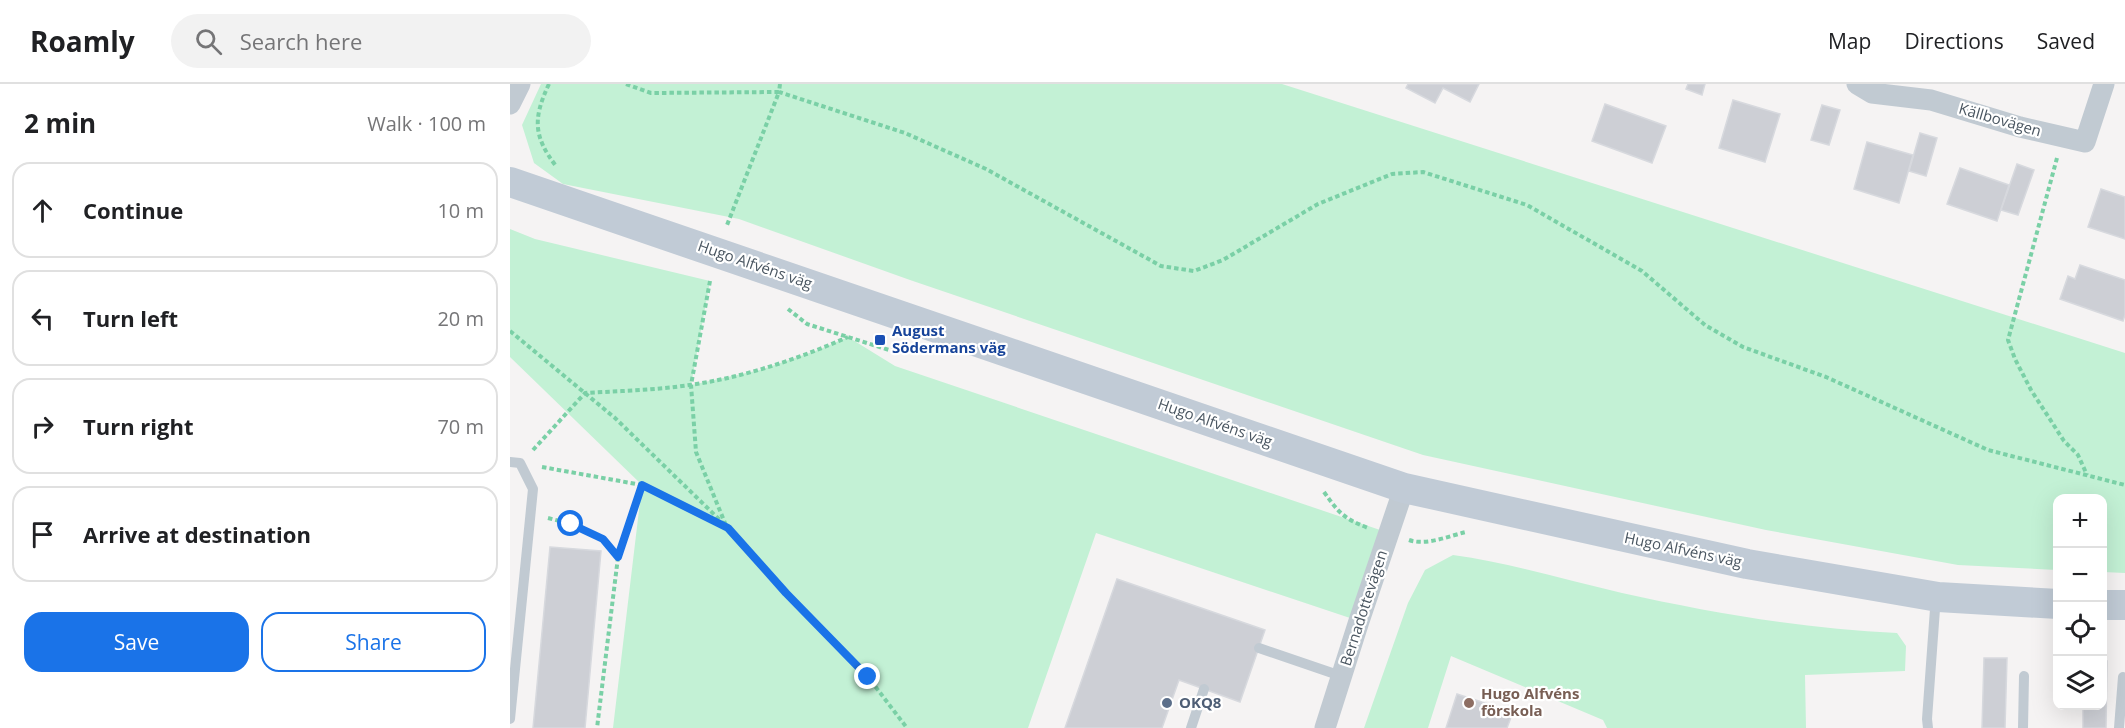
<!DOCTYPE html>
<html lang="en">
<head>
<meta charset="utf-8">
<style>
	body { margin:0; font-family:"Open Sans",sans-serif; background:#f2f2f2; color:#202124 }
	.controls { position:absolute; right:18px; bottom:18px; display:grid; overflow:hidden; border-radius:12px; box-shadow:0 6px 24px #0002 }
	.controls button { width:54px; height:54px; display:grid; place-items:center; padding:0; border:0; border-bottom:2px solid #e0e0e0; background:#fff; color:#202124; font:30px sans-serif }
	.stop { position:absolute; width:18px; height:18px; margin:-14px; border:4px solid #1a73e8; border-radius:50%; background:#fff }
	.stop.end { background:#1a73e8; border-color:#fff; box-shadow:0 2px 6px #0008 }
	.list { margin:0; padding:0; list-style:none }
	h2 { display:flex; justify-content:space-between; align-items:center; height:78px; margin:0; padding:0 24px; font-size:26px }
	h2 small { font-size:20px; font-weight:400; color:#757577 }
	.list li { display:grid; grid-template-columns:39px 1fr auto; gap:18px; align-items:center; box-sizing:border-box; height:96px; margin:0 12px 12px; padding:0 12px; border:2px solid #e0e0e0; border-radius:18px }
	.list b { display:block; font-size:22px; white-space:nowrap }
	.list em { font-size:20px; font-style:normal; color:#757577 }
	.actions { display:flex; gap:12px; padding:18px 24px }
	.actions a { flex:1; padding:14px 0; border:2px solid #1a73e8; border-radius:18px; text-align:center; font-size:21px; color:#1a73e8 }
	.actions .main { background:#1a73e8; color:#fff }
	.icon { flex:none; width:33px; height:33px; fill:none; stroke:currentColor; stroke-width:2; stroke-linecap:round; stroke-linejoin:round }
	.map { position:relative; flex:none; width:1615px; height:644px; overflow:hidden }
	header { display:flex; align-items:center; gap:36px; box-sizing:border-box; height:84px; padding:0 30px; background:#fff; border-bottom:2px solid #e0e0e0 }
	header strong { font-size:28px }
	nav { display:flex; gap:33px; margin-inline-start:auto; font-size:21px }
	.search { width:420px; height:54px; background:#f2f2f2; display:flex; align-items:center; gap:15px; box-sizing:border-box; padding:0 21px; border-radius:33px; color:#757577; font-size:22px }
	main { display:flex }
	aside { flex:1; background:#fff }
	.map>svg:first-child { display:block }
	.green { fill:#c3f1d5 }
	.building { fill:#cdcfd5; stroke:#d7d9de; stroke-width:1.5 }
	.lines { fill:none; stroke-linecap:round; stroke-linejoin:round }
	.path { stroke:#7ad0a6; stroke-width:4; stroke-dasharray:4.5 3; stroke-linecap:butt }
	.lane { stroke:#c1cad2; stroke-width:10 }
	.street { stroke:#c1cad2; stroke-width:21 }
	.secondary { stroke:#c1cbd6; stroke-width:30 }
	.route { stroke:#1a73e8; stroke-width:8 }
	.transit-dot { fill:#1a4fb4; stroke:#fff; stroke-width:2 }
	.service-dot { fill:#5c6f8a; stroke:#fff; stroke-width:2 }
	.education-dot { fill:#8d6e63; stroke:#fff; stroke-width:2 }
	.labels { text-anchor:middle; stroke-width:4.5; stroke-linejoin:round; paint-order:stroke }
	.street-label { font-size:15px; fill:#4a5661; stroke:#fff }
	.transit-label { font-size:15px; font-weight:bold; fill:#164399; stroke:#fff; text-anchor:start }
	.education-label { font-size:15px; font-weight:bold; fill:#785e54; stroke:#fff; text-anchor:start }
	.service-label { font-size:15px; font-weight:bold; fill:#4e5e75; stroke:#fff; text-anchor:start }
</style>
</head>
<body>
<header>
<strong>Roamly</strong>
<div class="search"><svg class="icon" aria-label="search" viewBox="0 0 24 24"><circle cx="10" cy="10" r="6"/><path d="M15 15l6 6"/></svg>Search here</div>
<nav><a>Map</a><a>Directions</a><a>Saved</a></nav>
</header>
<main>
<aside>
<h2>2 min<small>Walk · 100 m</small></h2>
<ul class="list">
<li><svg class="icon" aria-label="ahead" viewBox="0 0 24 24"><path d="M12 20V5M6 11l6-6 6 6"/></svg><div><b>Continue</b></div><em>10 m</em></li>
<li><svg class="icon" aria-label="left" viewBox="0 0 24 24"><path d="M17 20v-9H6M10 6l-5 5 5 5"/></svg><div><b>Turn left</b></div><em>20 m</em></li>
<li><svg class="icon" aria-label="right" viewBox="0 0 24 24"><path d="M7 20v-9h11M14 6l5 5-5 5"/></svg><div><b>Turn right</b></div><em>70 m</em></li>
<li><svg class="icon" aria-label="arrive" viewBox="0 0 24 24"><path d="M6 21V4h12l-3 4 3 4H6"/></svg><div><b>Arrive at destination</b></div></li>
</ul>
<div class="actions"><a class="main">Save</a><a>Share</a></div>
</aside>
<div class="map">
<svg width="1615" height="644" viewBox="0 0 1615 644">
	<rect width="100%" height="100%" fill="#f5f3f3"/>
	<g class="green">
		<polygon points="31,0 772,0 1615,269 1615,489 1593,488 1592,414 1548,414 1547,486 1448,481 1256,446 913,371 400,196 229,135 53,100 24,79 12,41"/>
		<polygon points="0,145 25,155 200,197 181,301 250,286 308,266 338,253 385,282 879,449 849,537 586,449 518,644 103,644 132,401 0,273"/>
		<path d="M943,471C1000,479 1056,496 1112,509C1203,529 1294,545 1387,549L1396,562L1395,587L1295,591L1296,644H1097L1093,636L941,572L918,644H854L898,519L915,486Z"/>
	</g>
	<g class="building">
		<polygon points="898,0 969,0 960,18 933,4 925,19 896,4"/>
		<polygon points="1178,0 1195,0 1192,11 1176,5"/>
		<polygon points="1223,16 1270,30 1255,78 1209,64"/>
		<polygon points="1095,20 1156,42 1142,79 1082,57"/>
		<polygon points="1312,21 1330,26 1319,61 1301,56"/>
		<polygon points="1410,49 1427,54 1416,92 1399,87"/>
		<polygon points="1357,58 1403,71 1389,119 1344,105"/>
		<polygon points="1507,80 1524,86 1508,131 1491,126"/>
		<polygon points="1450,84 1499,101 1487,137 1437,120"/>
		<polygon points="1591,105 1615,113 1615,155 1578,143"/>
		<polygon points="1570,181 1615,196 1615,231 1613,237 1550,215 1558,192 1565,195"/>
		<polygon points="40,463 91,467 75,644 23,644"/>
		<polygon points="607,495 755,546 730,618 669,596 652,644 555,644"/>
		<polygon points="1474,574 1497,574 1495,644 1472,644"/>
		<polygon points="1592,577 1597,577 1596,644 1573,644 1573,622 1592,622"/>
		<polygon points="947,610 1003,628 997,644 936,644"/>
	</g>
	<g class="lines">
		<g class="path">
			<path d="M39,0C23,34 23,52 46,82"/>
			<polyline points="116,0 141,9 269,8 217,141"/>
			<polyline points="270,0 269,8 395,49 476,85 651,182 684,187 713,176 808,120 882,90 913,88 1017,121 1132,187 1195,241 1233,263 1316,293 1478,366 1615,401"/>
			<polyline points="1547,74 1498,256 1505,275 1521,306 1554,357 1568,371 1577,391"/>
			<polyline points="200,197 181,301 186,368 217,444 276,509 358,593 397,644"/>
			<polyline points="278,225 297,240 379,266 399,266"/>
			<polyline points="0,247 105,334 215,441"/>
			<path d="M23,366L75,309C110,307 146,306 180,301C235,293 288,275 338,253"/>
			<polyline points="32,383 132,401 217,444"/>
			<path d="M814,408C829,429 833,434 858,444"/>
			<polyline points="38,434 61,440 93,455 108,473 87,644"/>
			<path d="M899,456C916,462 939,452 956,448"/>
			<polyline points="108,473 132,401"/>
		</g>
		<g class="lane">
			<polyline points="0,378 10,379 23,405 0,635"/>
			<polyline points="749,564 831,592"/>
			<polyline points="681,644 694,605"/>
			<polyline points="1418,644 1417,635 1425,525 1428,514"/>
			<polyline points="1513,644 1514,592"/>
			<polyline points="1609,644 1613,593"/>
		</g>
		<g class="street">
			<polyline points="1347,0 1362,9 1421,16 1510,43 1575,58 1594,0"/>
			<polyline points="0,20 10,0"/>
			<polyline points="815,644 849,537 894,404"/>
		</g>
		<g class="secondary">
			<polyline points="0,98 894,404 1237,480 1428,513 1548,520"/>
			<polyline points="1592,521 1615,521"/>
		</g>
	</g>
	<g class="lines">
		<polyline class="route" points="61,440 93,455 108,473 132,401 218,444 276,509 358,593"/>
	</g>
	<rect class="transit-dot" x="364" y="250" width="12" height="12" rx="3"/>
	<circle class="service-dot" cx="657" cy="619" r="6"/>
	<circle class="education-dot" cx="959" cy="619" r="6"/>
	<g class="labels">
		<g class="street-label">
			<text transform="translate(1490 36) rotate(16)" y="5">Källbovägen</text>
			<text transform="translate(245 181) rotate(19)" y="5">Hugo Alfvéns väg</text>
			<text transform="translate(705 339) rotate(19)" y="5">Hugo Alfvéns väg</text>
			<text transform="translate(1173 466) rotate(12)" y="5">Hugo Alfvéns väg</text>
			<text transform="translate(854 524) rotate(-72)" y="5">Bernadottevägen</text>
		</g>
		<g class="transit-label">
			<text x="382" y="252">August<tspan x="382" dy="17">Södermans väg</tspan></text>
		</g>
		<g class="education-label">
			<text x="971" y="615">Hugo Alfvéns<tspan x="971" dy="17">förskola</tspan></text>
		</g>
		<g class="service-label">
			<text x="669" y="624">OKQ8</text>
		</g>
	</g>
</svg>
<div class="controls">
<button>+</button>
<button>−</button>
<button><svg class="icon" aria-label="locate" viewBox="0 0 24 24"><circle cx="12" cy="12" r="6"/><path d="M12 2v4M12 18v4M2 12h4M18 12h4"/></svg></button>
<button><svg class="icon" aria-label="layers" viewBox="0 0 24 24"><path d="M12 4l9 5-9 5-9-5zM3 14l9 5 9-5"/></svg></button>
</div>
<div class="stop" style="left:61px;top:440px"></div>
<div class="stop end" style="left:358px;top:593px"></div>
</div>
</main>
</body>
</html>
